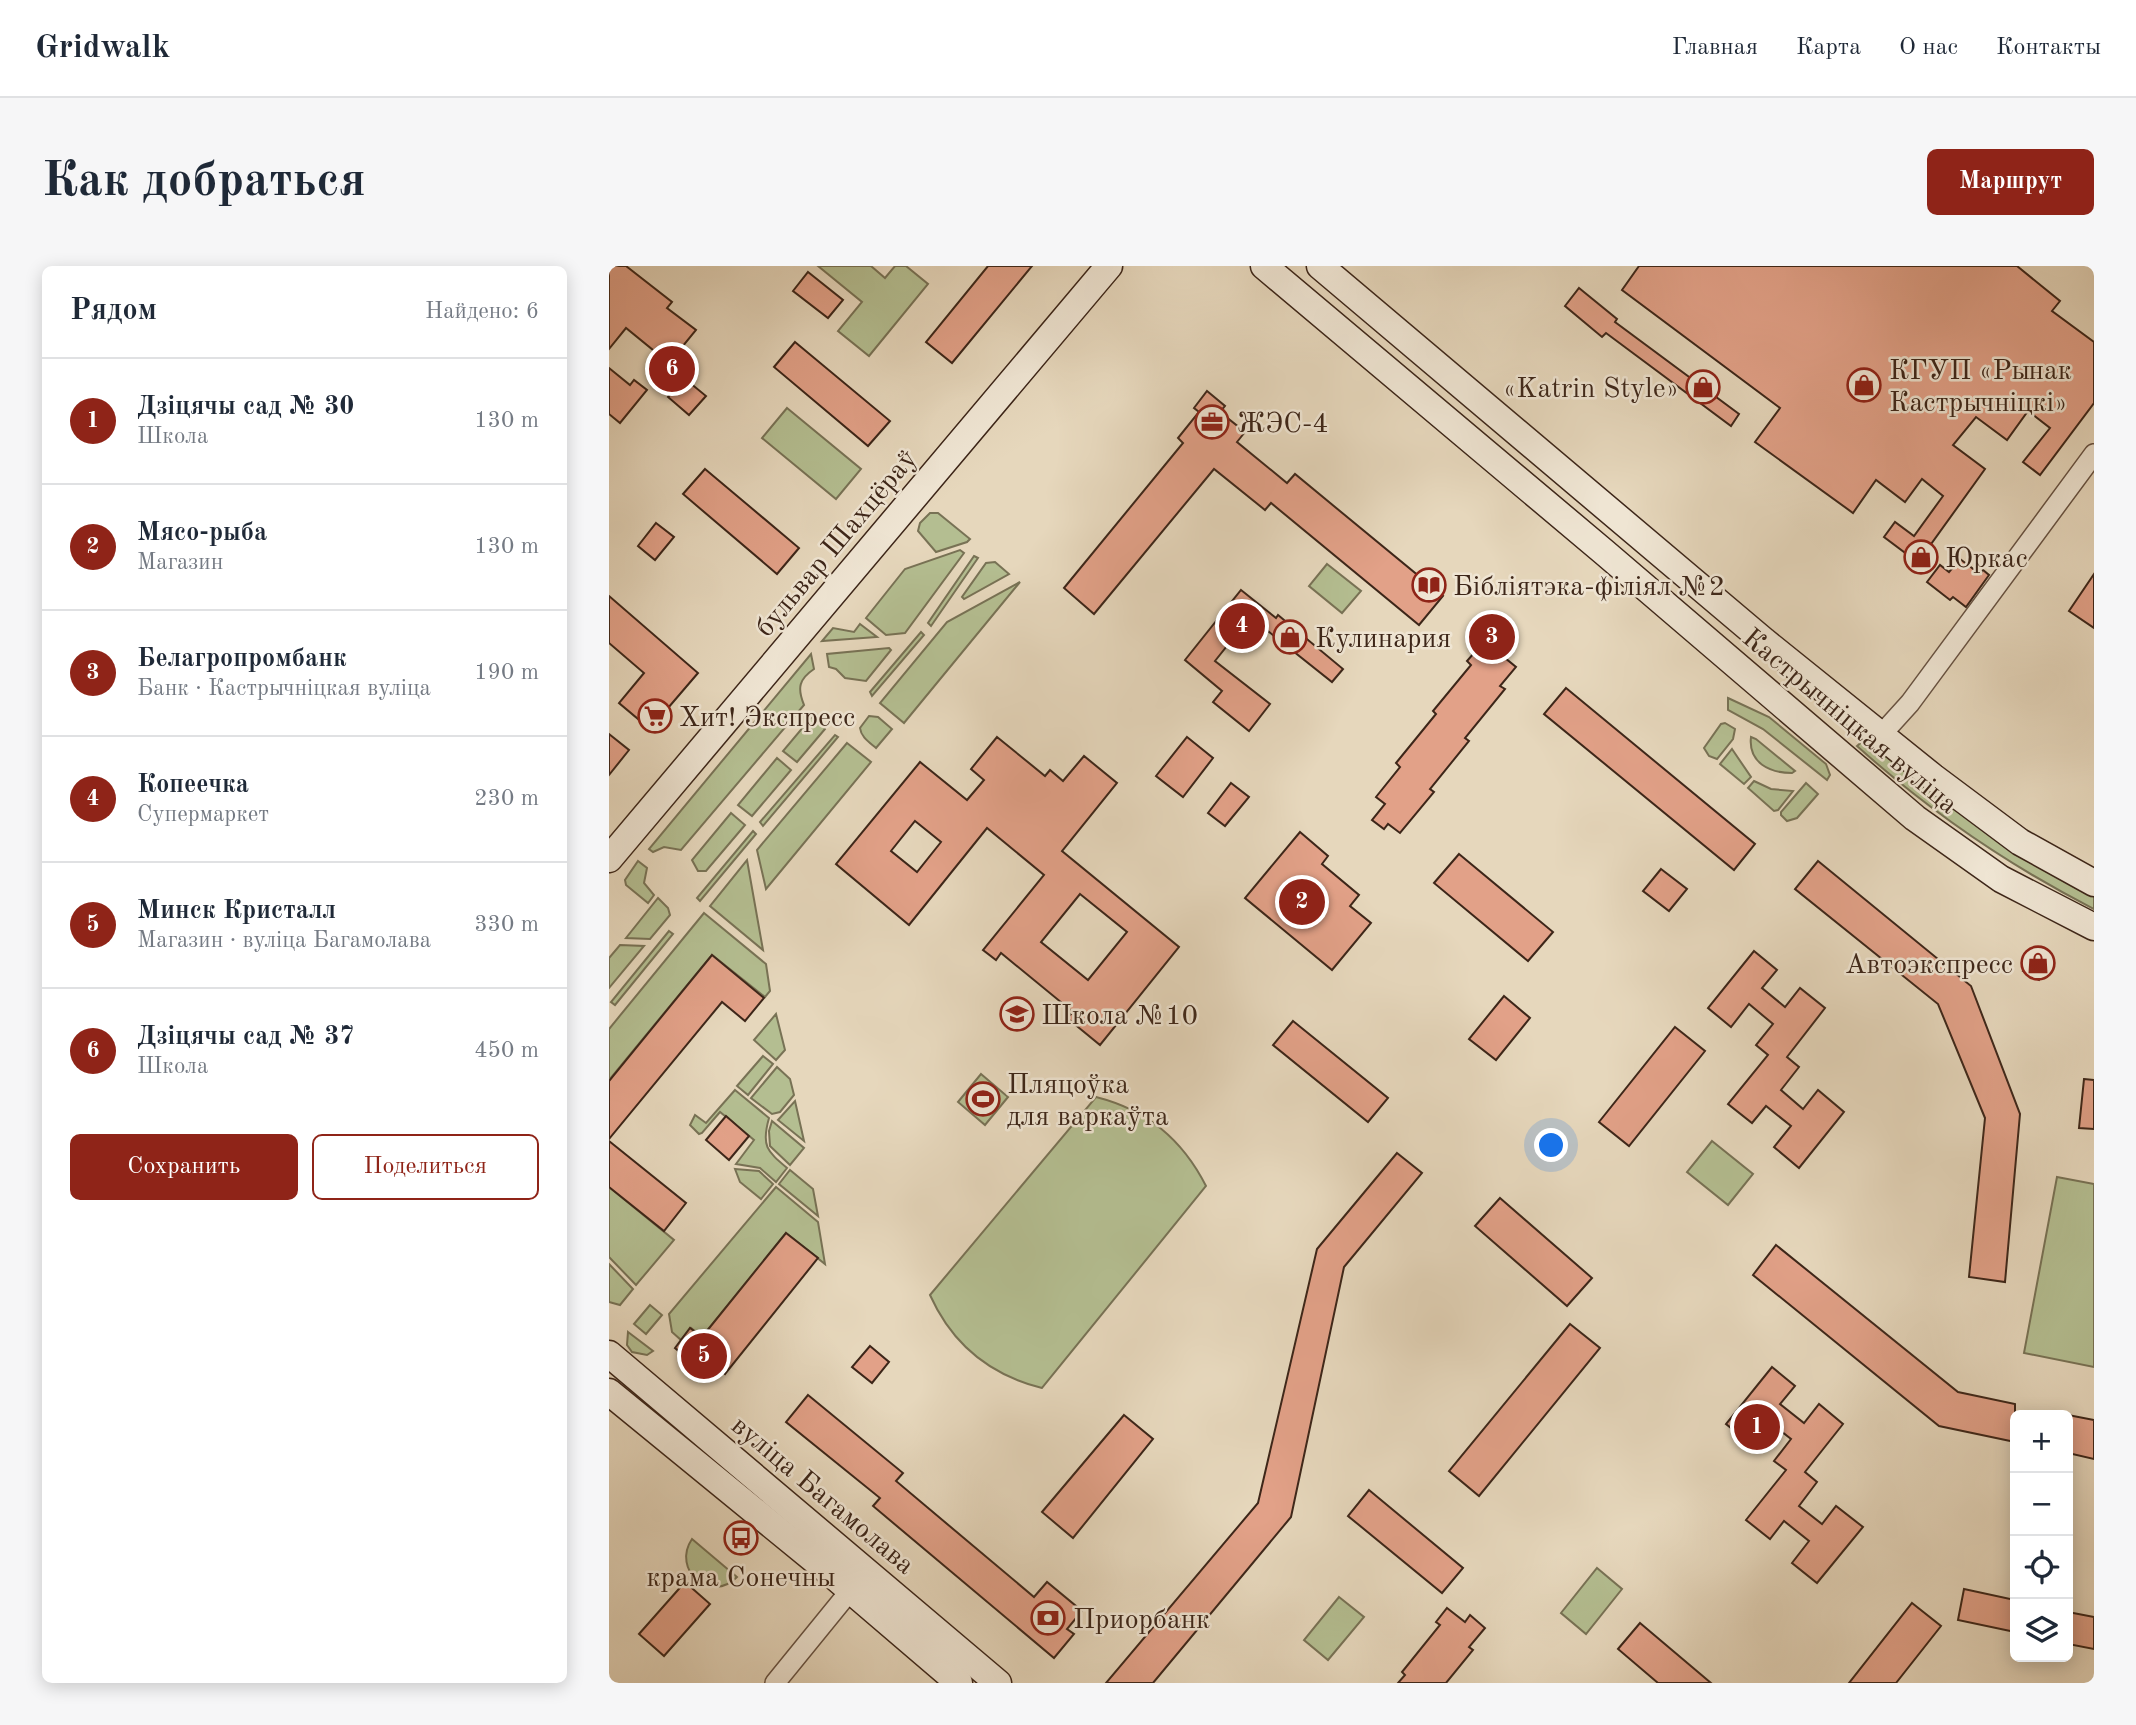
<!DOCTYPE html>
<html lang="ru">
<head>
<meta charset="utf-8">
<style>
	body { margin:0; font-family:"Old Standard TT",serif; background:#f6f6f7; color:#1f2937 }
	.controls { position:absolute; right:21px; bottom:21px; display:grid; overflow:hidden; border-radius:10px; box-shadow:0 4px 18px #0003 }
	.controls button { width:63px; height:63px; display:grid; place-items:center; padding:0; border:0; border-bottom:2px solid #e0e1e3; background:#fff; color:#1f2937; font:35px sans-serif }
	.you { position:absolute; left:943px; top:880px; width:24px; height:24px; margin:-18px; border:5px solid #fff; border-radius:50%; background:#1a73e8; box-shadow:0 0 0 10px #1a73e833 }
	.badge { display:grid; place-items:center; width:46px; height:46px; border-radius:50%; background:#8f2418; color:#fff; font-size:23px; font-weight:700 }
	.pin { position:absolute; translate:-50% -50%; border:4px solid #fff; box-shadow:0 2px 7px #0006 }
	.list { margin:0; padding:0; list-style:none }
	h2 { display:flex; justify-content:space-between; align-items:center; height:91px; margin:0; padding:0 28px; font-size:30px }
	h2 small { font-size:23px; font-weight:400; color:#747a83 }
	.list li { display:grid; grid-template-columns:46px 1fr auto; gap:21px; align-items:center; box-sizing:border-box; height:126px; padding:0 28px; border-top:2px solid #e0e1e3 }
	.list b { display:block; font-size:26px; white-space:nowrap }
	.list p { margin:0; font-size:23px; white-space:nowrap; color:#747a83 }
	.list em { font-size:23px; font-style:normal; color:#747a83 }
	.actions { display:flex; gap:14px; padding:21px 28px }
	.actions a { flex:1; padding:16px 0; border:2px solid #8f2418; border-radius:10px; text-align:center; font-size:24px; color:#8f2418 }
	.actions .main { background:#8f2418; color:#fff }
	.icon { flex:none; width:38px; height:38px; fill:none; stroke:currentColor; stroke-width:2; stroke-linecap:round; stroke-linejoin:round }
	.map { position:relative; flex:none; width:1485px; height:1417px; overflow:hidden; border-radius:10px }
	header { display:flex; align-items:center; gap:42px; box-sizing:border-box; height:98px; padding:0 35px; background:#fff; border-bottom:2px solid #e0e1e3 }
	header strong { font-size:33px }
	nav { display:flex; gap:38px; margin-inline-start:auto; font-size:24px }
	.intro { display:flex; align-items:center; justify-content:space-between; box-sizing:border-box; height:168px; padding:0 42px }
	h1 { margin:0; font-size:49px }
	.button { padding:18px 32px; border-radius:10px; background:#8f2418; color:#fff; font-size:24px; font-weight:700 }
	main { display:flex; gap:42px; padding:0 42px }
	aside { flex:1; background:#fff; border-radius:10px; box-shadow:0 4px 18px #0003 }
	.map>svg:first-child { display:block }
	.green { fill:#b4be91; stroke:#787255; stroke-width:2 }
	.building { fill:#e2a188; stroke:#3d2619; stroke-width:2; fill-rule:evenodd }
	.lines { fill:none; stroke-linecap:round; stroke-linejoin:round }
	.minor-casing { stroke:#675242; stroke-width:22 }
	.secondary-casing { stroke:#3d2619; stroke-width:29 }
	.minor { stroke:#efe5d3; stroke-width:19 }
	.secondary { stroke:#efe5d3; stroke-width:26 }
	.labels { text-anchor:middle; stroke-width:5; stroke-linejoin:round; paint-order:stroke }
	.poi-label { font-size:28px; fill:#3d2619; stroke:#efe5d3; text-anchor:start }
	.street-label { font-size:28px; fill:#3d2619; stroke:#efe5d3 }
</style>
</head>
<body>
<header>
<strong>Gridwalk</strong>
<nav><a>Главная</a><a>Карта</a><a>О нас</a><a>Контакты</a></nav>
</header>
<div class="intro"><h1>Как добраться</h1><a class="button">Маршрут</a></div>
<main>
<aside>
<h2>Рядом<small>Найдено: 6</small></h2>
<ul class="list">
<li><span class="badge">1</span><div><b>Дзіцячы сад № 30</b><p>Школа</p></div><em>130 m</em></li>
<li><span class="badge">2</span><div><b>Мясо-рыба</b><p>Магазин</p></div><em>130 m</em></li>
<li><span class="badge">3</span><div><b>Белагропромбанк</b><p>Банк · Кастрычніцкая вуліца</p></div><em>190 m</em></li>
<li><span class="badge">4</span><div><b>Копеечка</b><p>Супермаркет</p></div><em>230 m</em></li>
<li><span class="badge">5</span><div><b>Минск Кристалл</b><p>Магазин · вуліца Багамолава</p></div><em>330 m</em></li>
<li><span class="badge">6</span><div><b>Дзіцячы сад № 37</b><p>Школа</p></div><em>450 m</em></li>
</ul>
<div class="actions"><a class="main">Сохранить</a><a>Поделиться</a></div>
</aside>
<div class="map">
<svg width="1485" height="1417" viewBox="0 0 1485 1417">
	<rect width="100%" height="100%" fill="#e6d7bc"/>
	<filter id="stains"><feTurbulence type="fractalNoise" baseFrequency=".00286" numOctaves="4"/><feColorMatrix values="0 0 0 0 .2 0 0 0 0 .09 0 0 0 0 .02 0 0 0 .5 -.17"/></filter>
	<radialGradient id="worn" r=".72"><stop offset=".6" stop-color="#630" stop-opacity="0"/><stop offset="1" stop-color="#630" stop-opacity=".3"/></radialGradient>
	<g class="green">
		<polygon points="209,0 262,0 276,12 286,0 297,0 319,18 260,90 229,65 253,36"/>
		<polygon points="178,142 252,203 227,233 153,172"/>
		<polygon points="321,247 329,247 361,273 358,276 327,286 309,265 311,257"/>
		<polygon points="351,284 355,287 296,367 277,369 257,352 296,303"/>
		<polygon points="365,290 369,292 322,360 319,357"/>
		<polygon points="386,296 400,308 355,333 353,331 377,297"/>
		<polygon points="718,298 752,325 733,347 700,320"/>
		<polygon points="411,316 295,457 271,437 338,356"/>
		<polygon points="251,358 268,371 213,375 224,362 245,366"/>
		<polygon points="312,366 315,369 263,430 261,426"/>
		<polygon points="280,382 282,384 257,415 236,412 227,403 220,401 218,388"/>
		<path d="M202,388L205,403C190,413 188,422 195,439L72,584L55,581L44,586L40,583Z"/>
		<polygon points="1119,432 1160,451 1217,498 1221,509 1218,514 1154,463 1119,444"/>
		<polygon points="206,447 211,452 216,463 188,496 174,485"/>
		<path d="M260,450L269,451L283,463L267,482C260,476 252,471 251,462Z"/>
		<polygon points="1116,457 1126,463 1124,473 1108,493 1100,490 1095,482 1112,458"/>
		<polygon points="226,469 229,471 154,560 151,556"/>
		<path d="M1142,471L1147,473L1186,505L1183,507C1161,507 1139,497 1142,471Z"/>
		<path d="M1255,474L1380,566L1485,628V643C1401,600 1319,544 1248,480Z"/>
		<polygon points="238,477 262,496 157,623 148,584"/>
		<polygon points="1123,483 1142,511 1135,518 1111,498"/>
		<polygon points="168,492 182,504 143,550 129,539"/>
		<polygon points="1145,515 1162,523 1184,525 1169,544 1165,545 1139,522"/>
		<polygon points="1197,517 1209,528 1188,552 1178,555 1172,549 1172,546"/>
		<polygon points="122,547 136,559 97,605 89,605 83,594"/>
		<polygon points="144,565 147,568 91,635 88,632"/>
		<polygon points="138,594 154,684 101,640"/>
		<polygon points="29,595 38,602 35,617 45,629 39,637 17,619 16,614"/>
		<polygon points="49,632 59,642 61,649 41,673 17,672"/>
		<polygon points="95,647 157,698 161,725 156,731 103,689 0,814 0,763"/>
		<polygon points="60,665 64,668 6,739 2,736"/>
		<polygon points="11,679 35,680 0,722 0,692"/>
		<polygon points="167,748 176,784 167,794 145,774"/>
		<polygon points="154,790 164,798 139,829 128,820"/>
		<polygon points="168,801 181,813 185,829 171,846 163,848 142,832"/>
		<polygon points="372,808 399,831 376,859 349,836"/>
		<path d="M126,824L160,852C152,880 158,885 178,902L167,916L151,902L127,898L145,874L111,846L93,867L90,868L81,859L86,849L97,857Z"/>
		<path d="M487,831C538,844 573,873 597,920L433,1122C381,1109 343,1078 321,1029Z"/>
		<polygon points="186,835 195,875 169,854"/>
		<polygon points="163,855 195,882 181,899 161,880 160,865"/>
		<polygon points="1103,875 1144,908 1119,939 1078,906"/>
		<polygon points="126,903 150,905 164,918 152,933 131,916"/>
		<polygon points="181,904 204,923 209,950 170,918"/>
		<polygon points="1448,911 1485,918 1485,1101 1415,1087"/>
		<polygon points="0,921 65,974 27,1019 0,991"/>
		<polygon points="167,921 209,956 216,998 177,967 93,1071 82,1062 72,1074 63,1066 60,1048"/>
		<polygon points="0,998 24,1023 11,1039 0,1036"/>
		<polygon points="41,1039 53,1049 37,1068 25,1058"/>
		<polygon points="19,1066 44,1085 38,1089 23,1086 18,1079"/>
		<path d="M83,1273L128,1311C102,1338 62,1304 83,1273Z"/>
		<polygon points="988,1302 1013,1323 977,1368 952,1347"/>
		<polygon points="730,1331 755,1351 719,1394 695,1374"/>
	</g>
	<g class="building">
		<polygon points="0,0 17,0 63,36 58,42 87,64 60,97 17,62 0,83"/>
		<polygon points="379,0 423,0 343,97 317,76"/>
		<polygon points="1030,0 1408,0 1451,35 1443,45 1485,76 1485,137 1431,209 1414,196 1441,162 1419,145 1398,174 1367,151 1344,179 1376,203 1320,281 1322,283 1311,298 1275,271 1286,256 1305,270 1334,230 1313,213 1296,236 1267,214 1244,247 1146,176 1171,142 1013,24"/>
		<polygon points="199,6 234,34 219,52 184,25"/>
		<polygon points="970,22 1008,53 1006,56 1130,148 1122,160 997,67 993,71 956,40"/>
		<polygon points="186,76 281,155 259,180 165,101"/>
		<polygon points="0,102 21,119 25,114 38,124 11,157 0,148"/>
		<polygon points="75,112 97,130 80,149 59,131"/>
		<polygon points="598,125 616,140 611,146 636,166 628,176 678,217 686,208 834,330 810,359 662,237 656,244 605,203 485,348 455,322 574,177 569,172 590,146 585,142"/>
		<polygon points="96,203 190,282 168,308 74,228"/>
		<polygon points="47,257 65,271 46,294 29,280"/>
		<polygon points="1351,293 1371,308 1374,304 1380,309 1357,341 1344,331 1341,334 1318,316 1331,299 1340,306"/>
		<polygon points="1485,308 1485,362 1460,345"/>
		<polygon points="632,324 667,352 669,349 734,403 723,416 650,358 648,361 643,357 634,368 630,365 606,395 661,438 640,465 604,436 613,425 576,394"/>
		<polygon points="0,330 89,407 41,463 10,437 35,407 0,377"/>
		<polygon points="874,355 880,356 901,374 890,387 907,401 891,420 896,423 856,472 860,475 821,523 825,526 791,567 779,558 775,563 763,554 776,538 767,531 791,501 787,497 827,448 824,445 862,399 858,395 873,378 866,368 868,361"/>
		<polygon points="957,422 1146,578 1125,604 935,448"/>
		<polygon points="0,468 20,484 0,509"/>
		<path d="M388,471L436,510L441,504L454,515L475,490L508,517L453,585L570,681L491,779L458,752L464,746L392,687L387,694L374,684L435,609L378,562L300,659L227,598L311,496L358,534L375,514L362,503ZM306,555L332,576L308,606L282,585ZM471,628L518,666L479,714L432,676Z"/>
		<polygon points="578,471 604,492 574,531 547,510"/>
		<polygon points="622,517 640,531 616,560 599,547"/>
		<polygon points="691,566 719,590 713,598 750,629 741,640 762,657 723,704 636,632"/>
		<polygon points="850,588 944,666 919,695 825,617"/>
		<polygon points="1209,595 1362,720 1411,848 1396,1016 1360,1011 1376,852 1329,738 1186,623"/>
		<polygon points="1052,603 1078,623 1060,645 1034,625"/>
		<polygon points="1427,683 1443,692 1430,714 1414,705"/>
		<polygon points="1145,685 1168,704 1153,722 1176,741 1191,722 1216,742 1178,791 1190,801 1172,824 1194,843 1209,824 1235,846 1190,902 1165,881 1182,860 1157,840 1143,857 1119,838 1159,789 1147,779 1164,758 1140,738 1122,761 1099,742"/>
		<polygon points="103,689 155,732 136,755 113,736 0,873 0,815"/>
		<polygon points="895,730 921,752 887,794 860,773"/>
		<polygon points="684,755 779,832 759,856 664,779"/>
		<polygon points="1066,761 1096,785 1020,880 990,856"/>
		<polygon points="1475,813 1485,814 1485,863 1470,862"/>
		<polygon points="117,850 140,870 120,894 97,874"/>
		<polygon points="0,875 77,937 55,965 0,921"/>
		<polygon points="788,887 813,907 735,1001 682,1251 544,1417 497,1417 649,1237 708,983"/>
		<polygon points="891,932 983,1012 958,1040 866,960"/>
		<polygon points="177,967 209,992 116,1108 107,1100 99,1110 66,1082 81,1062 93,1071"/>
		<polygon points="1167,979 1349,1126 1406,1138 1406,1176 1330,1160 1144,1009"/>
		<polygon points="961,1058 991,1082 870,1230 840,1205"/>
		<polygon points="261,1080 280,1096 263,1117 243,1101"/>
		<polygon points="1163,1101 1186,1120 1171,1138 1195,1157 1210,1138 1234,1158 1196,1206 1208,1216 1190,1240 1213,1258 1227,1240 1254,1261 1208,1317 1183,1297 1200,1275 1175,1255 1161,1273 1137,1254 1177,1204 1165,1195 1182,1173 1158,1154 1140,1176 1117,1158"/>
		<polygon points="199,1129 294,1207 287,1215 425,1331 438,1316 473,1345 458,1363 465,1368 445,1392 264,1240 271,1232 177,1156"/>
		<polygon points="515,1149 544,1173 464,1272 433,1246"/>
		<polygon points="1459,1149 1485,1154 1485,1193 1459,1187"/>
		<polygon points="760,1224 854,1302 833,1327 739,1250"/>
		<polygon points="76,1316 101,1338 55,1390 30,1368"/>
		<polygon points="1355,1323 1406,1334 1406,1366 1349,1354"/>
		<polygon points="1303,1337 1332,1360 1287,1417 1240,1417"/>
		<polygon points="838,1342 856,1356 861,1349 876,1362 860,1381 864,1384 837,1417 789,1417 796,1409 793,1406 831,1359 827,1356"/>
		<polygon points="1459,1346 1485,1351 1485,1383 1459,1378"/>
		<polygon points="1031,1357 1102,1417 1049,1417 1009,1383"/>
	</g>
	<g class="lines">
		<defs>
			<g id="minor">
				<polyline points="1272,469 1301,437 1485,188"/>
				<polyline points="166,1417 249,1315"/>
			</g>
			<g id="secondary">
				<polyline points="655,0 995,286 1306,552 1392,613 1485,661"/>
				<polyline points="711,0 1155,375 1324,511 1411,576 1485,617"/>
				<polyline points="0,593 500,0"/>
				<polyline points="0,1088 389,1417"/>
				<polyline points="0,1126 225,1310 350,1417"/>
			</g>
		</defs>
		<use href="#minor" class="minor-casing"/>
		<use href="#secondary" class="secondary-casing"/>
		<use href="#minor" class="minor"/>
		<use href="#secondary" class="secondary"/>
	</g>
	<defs>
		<symbol id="shop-ring" viewBox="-11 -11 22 22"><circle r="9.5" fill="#efe5d3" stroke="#8f2418" stroke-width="1.5"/><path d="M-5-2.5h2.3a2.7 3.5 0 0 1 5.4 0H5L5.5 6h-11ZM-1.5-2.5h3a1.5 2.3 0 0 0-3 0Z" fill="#8f2418"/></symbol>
		<symbol id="office-ring" viewBox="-11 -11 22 22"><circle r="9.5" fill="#efe5d3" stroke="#8f2418" stroke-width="1.5"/><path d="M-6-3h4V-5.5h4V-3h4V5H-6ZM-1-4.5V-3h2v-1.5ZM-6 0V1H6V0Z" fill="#8f2418"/></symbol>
		<symbol id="library-ring" viewBox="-11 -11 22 22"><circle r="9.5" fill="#efe5d3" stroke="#8f2418" stroke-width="1.5"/><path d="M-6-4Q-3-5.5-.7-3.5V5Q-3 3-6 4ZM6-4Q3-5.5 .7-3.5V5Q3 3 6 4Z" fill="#8f2418"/></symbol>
		<symbol id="supermarket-ring" viewBox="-11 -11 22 22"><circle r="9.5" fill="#efe5d3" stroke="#8f2418" stroke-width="1.5"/><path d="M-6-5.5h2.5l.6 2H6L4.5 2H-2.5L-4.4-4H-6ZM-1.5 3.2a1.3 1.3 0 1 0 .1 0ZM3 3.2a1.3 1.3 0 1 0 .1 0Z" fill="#8f2418"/></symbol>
		<symbol id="school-ring" viewBox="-11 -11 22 22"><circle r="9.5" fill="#efe5d3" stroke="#8f2418" stroke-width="1.5"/><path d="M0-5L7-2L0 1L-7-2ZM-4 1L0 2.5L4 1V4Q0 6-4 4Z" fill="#8f2418"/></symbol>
		<symbol id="stadium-ring" viewBox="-11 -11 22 22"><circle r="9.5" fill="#efe5d3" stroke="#8f2418" stroke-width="1.5"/><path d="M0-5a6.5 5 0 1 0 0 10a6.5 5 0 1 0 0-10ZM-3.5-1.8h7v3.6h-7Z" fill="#8f2418"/></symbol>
		<symbol id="bus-ring" viewBox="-11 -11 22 22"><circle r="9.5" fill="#efe5d3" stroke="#8f2418" stroke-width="1.5"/><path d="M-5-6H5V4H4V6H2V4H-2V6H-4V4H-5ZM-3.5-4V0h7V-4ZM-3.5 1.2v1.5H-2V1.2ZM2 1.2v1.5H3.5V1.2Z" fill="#8f2418"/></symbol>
		<symbol id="bank-ring" viewBox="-11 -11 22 22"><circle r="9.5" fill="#efe5d3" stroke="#8f2418" stroke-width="1.5"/><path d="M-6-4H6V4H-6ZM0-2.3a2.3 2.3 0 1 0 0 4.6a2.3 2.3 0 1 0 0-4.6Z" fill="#8f2418"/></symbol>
	</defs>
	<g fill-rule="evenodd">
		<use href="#shop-ring" x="1236" y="100" width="38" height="38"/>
		<use href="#shop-ring" x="1075" y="102" width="38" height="38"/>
		<use href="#office-ring" x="584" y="137" width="38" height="38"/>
		<use href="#shop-ring" x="1293" y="272" width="38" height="38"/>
		<use href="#library-ring" x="801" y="300" width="38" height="38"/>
		<use href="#shop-ring" x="662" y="352" width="38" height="38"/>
		<use href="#supermarket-ring" x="27" y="431" width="38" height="38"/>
		<use href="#shop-ring" x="1410" y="678" width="38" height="38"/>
		<use href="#school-ring" x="389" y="729" width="38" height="38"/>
		<use href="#stadium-ring" x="355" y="814" width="38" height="38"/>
		<use href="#bus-ring" x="113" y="1253" width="38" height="38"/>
		<use href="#bank-ring" x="420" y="1333" width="38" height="38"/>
	</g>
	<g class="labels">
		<g class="poi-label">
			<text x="1280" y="113">КГУП «Рынак<tspan x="1280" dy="32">Кастрычніцкі»</tspan></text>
			<text x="1070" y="131" text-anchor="end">«Katrin Style»</text>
			<text x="628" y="166">ЖЭС-4</text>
			<text x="1336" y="301">Юркас</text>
			<text x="844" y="329">Бібліятэка-філіял №2</text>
			<text x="706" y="381">Кулинария</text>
			<text x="70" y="460">Хит! Экспресс</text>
			<text x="1404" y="707" text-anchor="end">Автоэкспресс</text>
			<text x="432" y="758">Школа №10</text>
			<text x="398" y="827">Пляцоўка<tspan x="398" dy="32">для варкаўта</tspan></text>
			<text x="132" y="1320" text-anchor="middle">крама Сонечны</text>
			<text x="464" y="1362">Приорбанк</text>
		</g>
		<g class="street-label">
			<text transform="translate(226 276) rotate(-50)" y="10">бульвар Шахцёраў</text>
			<text transform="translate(1242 454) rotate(40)" y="10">Кастрычніцкая вуліца</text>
			<text transform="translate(215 1228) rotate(40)" y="10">вуліца Багамолава</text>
		</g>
	</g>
	<rect width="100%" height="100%" filter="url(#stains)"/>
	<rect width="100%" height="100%" fill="url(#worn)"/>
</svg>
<div class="controls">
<button>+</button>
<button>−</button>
<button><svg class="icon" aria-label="locate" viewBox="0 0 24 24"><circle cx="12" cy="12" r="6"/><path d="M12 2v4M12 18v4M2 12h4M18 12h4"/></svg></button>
<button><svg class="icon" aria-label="layers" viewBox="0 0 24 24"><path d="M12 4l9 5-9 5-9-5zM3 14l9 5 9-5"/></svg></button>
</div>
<div class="you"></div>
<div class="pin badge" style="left:1148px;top:1161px">1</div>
<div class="pin badge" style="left:693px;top:636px">2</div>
<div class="pin badge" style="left:883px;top:371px">3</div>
<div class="pin badge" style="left:633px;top:360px">4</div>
<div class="pin badge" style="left:95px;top:1090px">5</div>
<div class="pin badge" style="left:63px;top:103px">6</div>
</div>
</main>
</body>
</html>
